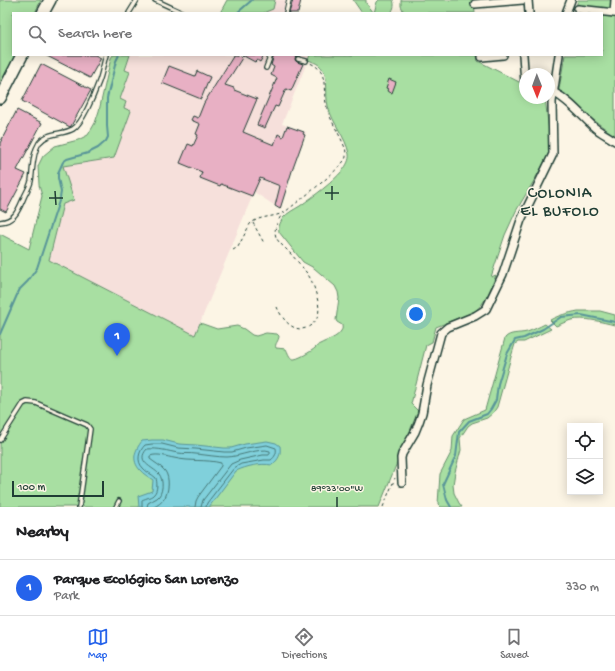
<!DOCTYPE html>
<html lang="en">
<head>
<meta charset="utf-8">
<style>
	body { margin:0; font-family:"Gochi Hand",sans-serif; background:#f6f6f6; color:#202124 }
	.controls { position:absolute; right:12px; bottom:12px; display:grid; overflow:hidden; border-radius:0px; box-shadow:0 2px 10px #0003 }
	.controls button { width:36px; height:36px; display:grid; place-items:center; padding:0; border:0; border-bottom:1px solid #e0e0e0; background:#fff; color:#202124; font:20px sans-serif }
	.compass { position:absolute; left:519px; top:68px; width:36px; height:36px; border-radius:50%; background:#fff; box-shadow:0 2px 10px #0003; rotate:179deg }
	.scale { position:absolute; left:12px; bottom:10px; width:92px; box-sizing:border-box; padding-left:4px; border:2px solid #1f3d34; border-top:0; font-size:11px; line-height:14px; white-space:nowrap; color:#1f3d34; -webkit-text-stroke:3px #fcf5e5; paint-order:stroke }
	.you { position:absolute; left:416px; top:314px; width:14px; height:14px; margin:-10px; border:3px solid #fff; border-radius:50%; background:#1a73e8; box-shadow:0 0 0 6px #1a73e833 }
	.badge { display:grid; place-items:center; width:26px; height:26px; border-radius:50%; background:#2563eb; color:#fff; font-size:13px; font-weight:700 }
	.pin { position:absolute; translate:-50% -33px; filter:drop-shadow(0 1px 2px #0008) }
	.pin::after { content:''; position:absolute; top:21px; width:14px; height:12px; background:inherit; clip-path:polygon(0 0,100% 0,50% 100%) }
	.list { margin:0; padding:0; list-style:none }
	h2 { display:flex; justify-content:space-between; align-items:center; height:52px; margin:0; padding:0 16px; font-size:17px }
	h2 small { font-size:13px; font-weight:400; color:#757577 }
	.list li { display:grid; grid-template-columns:26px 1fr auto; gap:12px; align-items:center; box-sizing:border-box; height:56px; padding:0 16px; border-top:1px solid #e0e0e0 }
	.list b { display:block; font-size:15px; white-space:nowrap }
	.list p { margin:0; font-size:13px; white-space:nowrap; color:#757577 }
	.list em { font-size:13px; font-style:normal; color:#757577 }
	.icon { flex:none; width:22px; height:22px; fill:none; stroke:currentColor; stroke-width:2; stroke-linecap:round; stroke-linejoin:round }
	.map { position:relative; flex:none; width:615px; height:507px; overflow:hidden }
	.search { position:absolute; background:#fff; box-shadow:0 2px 10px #0003; left:12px; right:12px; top:12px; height:44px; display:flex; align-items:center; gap:10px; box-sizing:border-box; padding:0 14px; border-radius:0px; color:#757577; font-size:15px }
	.sheet { height:108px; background:#fff }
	nav { display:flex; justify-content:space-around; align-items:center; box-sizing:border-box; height:56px; border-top:1px solid #e0e0e0; background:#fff; font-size:11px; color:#757577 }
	nav a { display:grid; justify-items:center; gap:2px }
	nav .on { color:#2563eb }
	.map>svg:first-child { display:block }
	.built { fill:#f6e0db }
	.green { fill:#a8dfa2; stroke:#648e6b }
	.water { fill:#80d0db; stroke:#599598 }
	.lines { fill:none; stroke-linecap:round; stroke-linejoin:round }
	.shore { stroke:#467877; stroke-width:1 }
	.stream { stroke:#599598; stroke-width:2 }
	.building { fill:#e8b0c4; stroke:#1f3d34 }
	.lane-casing { stroke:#1f3d34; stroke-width:6 }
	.street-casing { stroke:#1f3d34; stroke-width:10 }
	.primary-casing { stroke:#1f3d34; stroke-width:14 }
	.path { stroke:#1f3d34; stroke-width:1; stroke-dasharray:3 3; stroke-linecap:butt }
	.lane { stroke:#fcf5e5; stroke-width:3.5 }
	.street { stroke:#fcf5e5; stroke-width:7 }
	.primary { stroke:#fcf5e5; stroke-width:11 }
	.ticks { fill:none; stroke:#1f3d34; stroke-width:1.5 }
	.labels { text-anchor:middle; stroke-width:3; stroke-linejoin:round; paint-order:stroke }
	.neighbourhood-label { font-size:16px; letter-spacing:1px; fill:#1f3d34; stroke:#fcf5e5 }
	.ticks-label { font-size:10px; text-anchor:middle; fill:#1f3d34; stroke:#fcf5e5; stroke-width:3; stroke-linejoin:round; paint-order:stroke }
</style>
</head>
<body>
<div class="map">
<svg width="615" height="507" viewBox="0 0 615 507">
	<rect width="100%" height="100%" fill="#fcf5e5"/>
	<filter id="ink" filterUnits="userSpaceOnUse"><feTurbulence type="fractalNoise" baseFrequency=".025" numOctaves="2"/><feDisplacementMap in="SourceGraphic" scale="8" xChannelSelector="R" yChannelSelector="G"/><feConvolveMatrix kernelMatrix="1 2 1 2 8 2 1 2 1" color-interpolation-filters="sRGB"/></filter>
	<g filter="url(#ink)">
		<g class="built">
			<polygon points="275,0 301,0 298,13 263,13 273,9"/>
			<polygon points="130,55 310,55 282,124 306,132 292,171 280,209 254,192 195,335 49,260 63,204 63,166 114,158 131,111 124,108 120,100 130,72 125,70"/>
		</g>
		<g class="green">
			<polygon points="0,0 41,0 35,13 13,13 13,55 16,55 3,81 0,81"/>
			<polygon points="227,0 275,0 273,9 263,13 220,13"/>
			<path d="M353,0H366V3L374,13L377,2L379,0H393C395,5 394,8 391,13H362Z"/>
			<polygon points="401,0 474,0 475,13 401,13 403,10 401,6"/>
			<polygon points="578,0 615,0 615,136 579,109 559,92 559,89 565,55 602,55 602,13 574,13"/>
			<path d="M113,55H130L125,70L130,72L120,99L126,102L124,108L131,111L114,158L63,166L74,200L63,204L49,260L195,335L200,323L217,329L237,326L244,329L252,335L256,336L266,333L277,334L279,336C279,341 274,344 276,348L286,349C288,352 289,358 293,359C297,360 312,351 315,348C317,347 318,344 320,344C327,340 337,338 341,331C343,328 342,328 342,325L337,322L336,320L339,298L338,292L335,286L314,268L303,262L279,232C278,227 280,223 283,218C287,213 295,209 300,206C315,195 331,184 343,170C346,166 350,160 349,154C346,137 332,123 328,106C325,94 329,81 323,70C320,64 314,62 308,60L310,55H477L478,61L525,85V98H545L550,140L551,148L549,154L535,179L516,211L505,235L491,277L496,275C491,288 486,303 474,312L436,327L432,342L426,345L411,404L418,411L379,507H0V234L29,249L42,196L39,185L38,166L43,156L55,146L78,140L88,135L95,123L99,111L111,58Z"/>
			<path d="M578,311H600L615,315V325C601,322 585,317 571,320C565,322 561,324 556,326L550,320C559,315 568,313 578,311Z"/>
			<path d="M545,324L551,329L524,342H518L515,344L511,357L497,407L493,413L487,418L472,423L468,426L460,438L461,450L455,472L453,485L454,493L459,503L462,507H441L438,504L440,474L452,451L453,436L464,419L485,410L505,338C510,332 519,334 527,332C533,330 539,327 545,324Z"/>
		</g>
		<path class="water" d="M152,440H163L179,444L196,445L224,448H231L245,444L267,441L276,443L280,446C281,455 279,459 272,465C260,463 247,466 236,471L209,507H139L138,496L152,491L153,480C149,477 143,474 140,470C131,460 135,450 142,441Z"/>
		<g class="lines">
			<g class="shore">
				<path d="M142,507V500C146,498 152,497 154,494C158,490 157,482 156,478C152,474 146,472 143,468C136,461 139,451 145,445L152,444H162L178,448L196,449L224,452H232L246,448L267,445L276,448C277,453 275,457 271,460H264L241,464L234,468L207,503L206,507"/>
				<path d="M147,507L148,503C151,501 154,500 157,498C163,494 164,480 159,474C153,467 135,462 147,449C159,448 167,451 178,453C184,454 190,453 196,454C207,455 217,457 227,457C239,457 260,447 270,451V453L269,455H263L240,460L231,464L203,500L201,507"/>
				<path d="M154,507C158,505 161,503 164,499C169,492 170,478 165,471C161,466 155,463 150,459V456C158,453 167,457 174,458C190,462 206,459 221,463V466L198,497L196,501L195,507"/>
			</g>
			<g class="stream">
				<polyline points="237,13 252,0"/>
				<polyline points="0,334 17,295 20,289 28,281 37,268 60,198 61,192 58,178 58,173 63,162 67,159 88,153 98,148 106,141 108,137 107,126 107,98 116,61 119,55"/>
				<polyline points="451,507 447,500 443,484 456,456 459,432 469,421 487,414 491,409 496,400 498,384 507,354 515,340 524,338 543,329 561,317 581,315 615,322"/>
			</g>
		</g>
		<g class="building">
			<polygon points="293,0 301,0 298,13 289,13"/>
			<polygon points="45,55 95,55 101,58 90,78"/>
			<polygon points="234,55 237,55 242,58 225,85 234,88 234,90 257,99 243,132 274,145 278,134 283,137 287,126 304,132 303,134 305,135 292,171 280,209 275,206 280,186 260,178 252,196 221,184 220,186 200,178 202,172 180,163 188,144 193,146 198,135 196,134 200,124 191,120 193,116 198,118 204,103"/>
			<polygon points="242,55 264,55 260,62 257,60 255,62"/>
			<polygon points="274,55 301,55 301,56 296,56 295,60 297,62 303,64 291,91 286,89 278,107 275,106 265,128 257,125 277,78 271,75 274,67 271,65"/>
			<polygon points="41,64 91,90 71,126 70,127 22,101"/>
			<polygon points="169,66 195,76 197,71 210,77 201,99 162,83"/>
			<polygon points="389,79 396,82 392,93 387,91 388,89 386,88"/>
			<polygon points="17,110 42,123 17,170 26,174 6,212 0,209 0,143"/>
		</g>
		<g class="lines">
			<defs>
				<g id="lane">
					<polyline points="155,0 183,13"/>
					<polyline points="129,13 137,0"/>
					<polyline points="286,13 289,0"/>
					<polyline points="298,59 306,61"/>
					<polyline points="266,68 271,55"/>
					<path d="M0,222C16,221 19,208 25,195C27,191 30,186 31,181C33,169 32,154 39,143C47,132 62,135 73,129C82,124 94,95 98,84C102,75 103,65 106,55"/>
					<polyline points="0,440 23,404 27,402 36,403 87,425 90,429 79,507"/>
					<polyline points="116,507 119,501"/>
				</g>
				<g id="street">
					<polyline points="528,0 529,13"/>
					<polyline points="475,4 523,0"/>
					<polyline points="578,9 615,13"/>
					<polyline points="566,13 571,0"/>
					<polyline points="614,13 615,0"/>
					<polyline points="523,55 525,83"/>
					<polyline points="482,57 503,55"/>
					<path d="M553,92C569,100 581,115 594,127C600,132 608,136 615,141"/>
					<polyline points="402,482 401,458 402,454 415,432 419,422 422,413 427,385 441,333 448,327 475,316 483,311 486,309 503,274 521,220 553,154 552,102 559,55"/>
				</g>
				<g id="primary">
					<polyline points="43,13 50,0"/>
					<polyline points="0,98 22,55"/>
				</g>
			</defs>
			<use href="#lane" class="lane-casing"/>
			<use href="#street" class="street-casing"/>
			<use href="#primary" class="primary-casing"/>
			<g class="path">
				<polyline points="253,223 264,243"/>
				<path d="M233,250L238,247L250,224C260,215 274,218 285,212C297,202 343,168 346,157C346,154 346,150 345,148C339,132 329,120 326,103C322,87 329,71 310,63"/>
				<path d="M277,307C281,317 292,333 306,328C322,321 320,307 316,294C314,286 311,278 306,272C300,264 293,256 286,249C282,245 278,242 276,237C273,229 278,221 282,214"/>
				<polyline points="383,507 395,478"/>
			</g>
			<use href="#lane" class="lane"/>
			<use href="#street" class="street"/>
			<use href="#primary" class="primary"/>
		</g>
	</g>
	<path class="ticks" d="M332,186V200M55,191L56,205M325,193H339M49,198H63M337,497V507"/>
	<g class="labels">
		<g class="neighbourhood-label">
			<text x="560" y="197">COLONIA<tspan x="560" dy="18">EL BUFOLO</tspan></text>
		</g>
	</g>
	<g class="ticks-label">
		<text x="337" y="491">89°33'00"W</text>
	</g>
</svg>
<div class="controls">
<button><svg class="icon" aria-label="locate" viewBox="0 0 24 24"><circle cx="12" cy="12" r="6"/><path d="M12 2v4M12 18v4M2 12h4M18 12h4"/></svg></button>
<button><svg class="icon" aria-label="layers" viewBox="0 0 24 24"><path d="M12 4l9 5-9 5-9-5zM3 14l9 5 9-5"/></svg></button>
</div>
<svg class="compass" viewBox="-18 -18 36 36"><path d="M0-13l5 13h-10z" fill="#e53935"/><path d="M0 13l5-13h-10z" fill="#757577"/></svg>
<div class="scale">100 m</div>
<div class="you"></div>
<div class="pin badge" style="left:117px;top:356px">1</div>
<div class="search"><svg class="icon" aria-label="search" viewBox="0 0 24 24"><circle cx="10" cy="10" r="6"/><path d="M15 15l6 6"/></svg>Search here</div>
</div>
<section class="sheet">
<h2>Nearby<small></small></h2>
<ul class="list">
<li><span class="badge">1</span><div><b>Parque Ecológico San Lorenzo</b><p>Park</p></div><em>330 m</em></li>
</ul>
</section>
<nav>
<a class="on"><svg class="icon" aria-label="map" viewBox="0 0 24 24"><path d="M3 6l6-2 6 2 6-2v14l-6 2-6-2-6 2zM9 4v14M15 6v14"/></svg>Map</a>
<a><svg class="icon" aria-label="directions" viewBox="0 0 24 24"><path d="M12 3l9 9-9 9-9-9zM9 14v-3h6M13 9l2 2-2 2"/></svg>Directions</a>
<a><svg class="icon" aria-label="saved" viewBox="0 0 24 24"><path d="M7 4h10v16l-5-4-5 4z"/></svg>Saved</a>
</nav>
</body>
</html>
